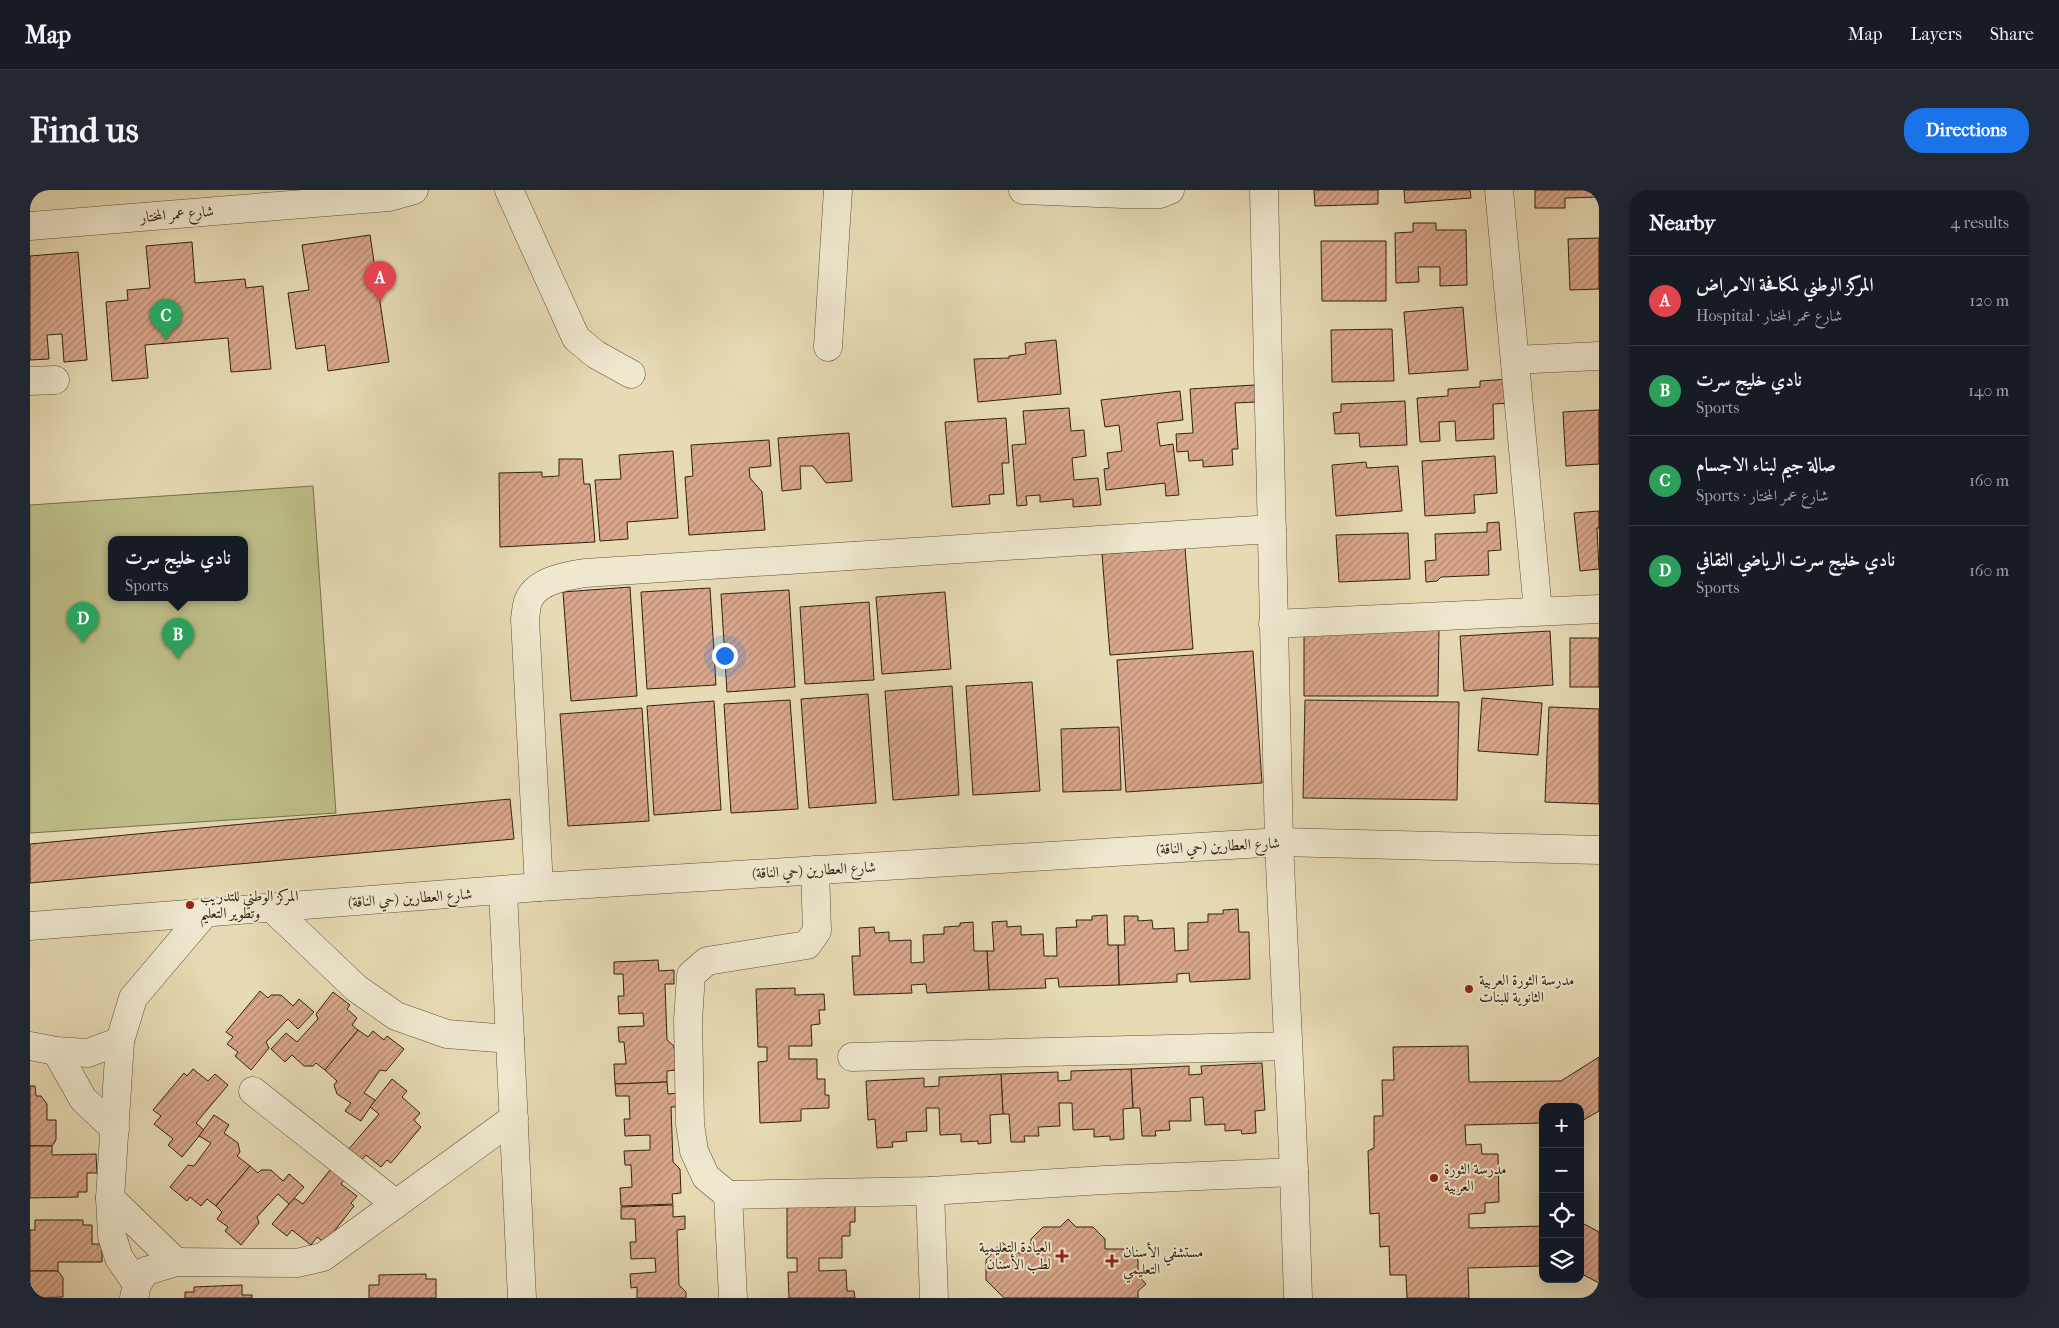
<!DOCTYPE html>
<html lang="en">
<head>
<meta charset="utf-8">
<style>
	body { margin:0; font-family:"IM FELL French Canon",Amiri,serif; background:#242831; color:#f1f3f6 }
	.controls { position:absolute; right:15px; bottom:15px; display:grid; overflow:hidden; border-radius:10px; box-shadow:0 5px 20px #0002 }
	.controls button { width:45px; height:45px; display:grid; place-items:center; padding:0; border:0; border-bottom:1px solid #363941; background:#171b24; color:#f1f3f6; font:25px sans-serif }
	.you { position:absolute; left:694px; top:465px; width:18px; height:18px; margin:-12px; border:4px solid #fff; border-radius:50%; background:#1a73e8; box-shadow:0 0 0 8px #1a73e833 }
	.badge { display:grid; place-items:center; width:32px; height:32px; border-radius:50%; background:#1a73e8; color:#fff; font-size:16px; font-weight:700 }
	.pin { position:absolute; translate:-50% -41px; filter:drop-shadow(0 1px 2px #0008) }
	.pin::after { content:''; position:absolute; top:26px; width:18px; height:15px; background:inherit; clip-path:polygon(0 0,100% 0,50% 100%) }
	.popup { position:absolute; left:78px; top:346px; width:140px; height:65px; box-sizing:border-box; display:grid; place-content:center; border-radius:10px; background:#171b24; filter:drop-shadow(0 1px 4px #0005); font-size:16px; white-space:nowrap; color:#9ea1a6 }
	.popup b { font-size:19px; color:#f1f3f6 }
	.popup::after { content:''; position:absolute; left:50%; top:100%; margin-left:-10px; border:10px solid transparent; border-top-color:#171b24 }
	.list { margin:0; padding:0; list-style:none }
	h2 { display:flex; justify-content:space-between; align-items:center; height:65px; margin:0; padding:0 20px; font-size:21px }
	h2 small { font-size:16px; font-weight:400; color:#9ea1a6 }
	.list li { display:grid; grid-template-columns:32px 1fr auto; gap:15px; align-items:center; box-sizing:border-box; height:90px; padding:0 20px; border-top:1px solid #363941 }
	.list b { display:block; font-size:19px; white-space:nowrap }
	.list p { margin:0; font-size:16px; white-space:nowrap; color:#9ea1a6 }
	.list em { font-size:16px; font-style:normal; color:#9ea1a6 }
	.icon { flex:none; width:28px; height:28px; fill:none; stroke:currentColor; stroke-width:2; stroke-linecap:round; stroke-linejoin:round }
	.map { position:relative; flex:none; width:1569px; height:1108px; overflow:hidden; border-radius:20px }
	header { display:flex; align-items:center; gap:30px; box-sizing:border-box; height:70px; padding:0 25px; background:#171b24; border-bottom:1px solid #363941 }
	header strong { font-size:24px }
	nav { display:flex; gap:28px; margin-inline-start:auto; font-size:18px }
	.intro { display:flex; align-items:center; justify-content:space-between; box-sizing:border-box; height:120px; padding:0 30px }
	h1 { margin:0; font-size:35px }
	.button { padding:12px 22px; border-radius:20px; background:#1a73e8; color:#fff; font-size:18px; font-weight:700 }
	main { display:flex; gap:30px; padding:0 30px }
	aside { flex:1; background:#171b24; border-radius:20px; box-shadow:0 5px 20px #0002 }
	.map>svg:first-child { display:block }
	.garden { fill:#bdbe88; stroke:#77704c; fill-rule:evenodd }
	.building { fill:url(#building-hatch); stroke:#312111 }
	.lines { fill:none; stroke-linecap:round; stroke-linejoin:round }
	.minor-casing { stroke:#5e503a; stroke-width:29 }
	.minor { stroke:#efe8cf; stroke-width:28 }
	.poi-dot { fill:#8f2418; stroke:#efe8cf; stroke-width:2 }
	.labels { text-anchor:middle; stroke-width:4; stroke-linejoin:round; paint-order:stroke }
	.street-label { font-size:15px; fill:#312111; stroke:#efe8cf }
	.poi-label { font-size:15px; fill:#312111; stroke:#efe8cf; text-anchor:start }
</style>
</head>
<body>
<header>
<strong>Map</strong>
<nav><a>Map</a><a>Layers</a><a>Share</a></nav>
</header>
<div class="intro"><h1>Find us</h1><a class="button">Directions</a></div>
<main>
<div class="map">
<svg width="1569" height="1108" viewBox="0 0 1569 1108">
	<defs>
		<pattern id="building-hatch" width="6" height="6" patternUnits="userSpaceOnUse" patternTransform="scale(1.25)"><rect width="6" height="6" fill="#daa78c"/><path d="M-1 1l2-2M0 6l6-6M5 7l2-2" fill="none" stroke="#b18871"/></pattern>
	</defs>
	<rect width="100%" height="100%" fill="#e7dbb5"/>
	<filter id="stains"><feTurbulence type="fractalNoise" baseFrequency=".004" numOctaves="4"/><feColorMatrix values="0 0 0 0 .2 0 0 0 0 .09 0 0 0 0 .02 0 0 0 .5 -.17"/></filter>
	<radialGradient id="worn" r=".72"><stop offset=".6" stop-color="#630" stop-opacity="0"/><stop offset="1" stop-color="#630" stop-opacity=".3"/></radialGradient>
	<path class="garden" d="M283,296L306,623L0,643V315ZM82,350H214V408H82Z"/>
	<g class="building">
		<polygon points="1284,0 1348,0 1348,14 1285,16"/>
		<polygon points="1374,0 1440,0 1441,8 1375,13"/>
		<polygon points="1505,0 1569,0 1569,7 1535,8 1535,18 1505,18"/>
		<polygon points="1383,33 1406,33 1406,40 1436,40 1437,95 1410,96 1410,77 1388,77 1389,92 1366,93 1365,43 1383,42"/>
		<polygon points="340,45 359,172 298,181 295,155 266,159 258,103 279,100 272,55"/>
		<polygon points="1569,48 1569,99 1540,100 1538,49"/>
		<polygon points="1291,51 1356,51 1356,111 1292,111"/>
		<polygon points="162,52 165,93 215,89 216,98 233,96 241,179 201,182 198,148 115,155 118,188 82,191 76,112 98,110 97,100 120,98 116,56"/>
		<polygon points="48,62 57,170 34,172 32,144 17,145 19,169 0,170 0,66"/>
		<polygon points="1433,117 1438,180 1379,184 1374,122"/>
		<polygon points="1362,139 1364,191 1302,192 1301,140"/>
		<polygon points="1026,150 1031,204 948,212 944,169 979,168 979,166 996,164 995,153"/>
		<polygon points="1480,189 1482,213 1463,214 1464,249 1426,251 1425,231 1409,232 1410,251 1390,252 1387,208 1418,206 1418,199 1450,197 1450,191"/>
		<polygon points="1224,195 1226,212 1205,213 1208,259 1202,259 1203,275 1173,277 1173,270 1159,271 1158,261 1147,262 1146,244 1163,243 1160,199"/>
		<polygon points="1150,201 1153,230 1127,233 1130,256 1143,254 1149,305 1136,306 1135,293 1076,300 1074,279 1079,278 1077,263 1092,261 1089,235 1075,237 1071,210"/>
		<polygon points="1375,211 1377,255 1330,257 1329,243 1305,244 1303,223 1311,222 1311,214"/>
		<polygon points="1039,218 1041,241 1054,240 1056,266 1042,268 1044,290 1068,288 1071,315 1043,317 1043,309 1010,312 1010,305 996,306 997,315 987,316 982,255 996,254 993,221"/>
		<polygon points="1569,220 1569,274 1536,276 1533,222"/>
		<polygon points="976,228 979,273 972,273 974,304 959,305 960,314 922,317 915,232"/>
		<polygon points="819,243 822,291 796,293 783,276 770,276 771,299 752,301 748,248"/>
		<polygon points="739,250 741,276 719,278 720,288 732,302 735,340 659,345 655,287 663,286 661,255"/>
		<polygon points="643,261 648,328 597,332 598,349 570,351 565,290 591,289 589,265"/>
		<polygon points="1465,266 1467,303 1444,305 1445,323 1395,326 1392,271"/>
		<polygon points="529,269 552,269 554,294 560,294 565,352 470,357 469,283 512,282 512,287 529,286"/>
		<polygon points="1336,272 1337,278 1368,276 1372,321 1306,326 1302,275"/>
		<polygon points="1569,321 1569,338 1567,338 1569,379 1550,381 1544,323"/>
		<polygon points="1469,332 1471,360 1458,361 1459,385 1411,387 1407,391 1396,392 1395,371 1406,370 1405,344 1457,342 1457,333"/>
		<polygon points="1378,343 1380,389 1309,392 1306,345"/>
		<polygon points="1155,358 1163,459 1080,465 1072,364"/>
		<polygon points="600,397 607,506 541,511 533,402"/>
		<polygon points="680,398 686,495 617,499 611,402"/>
		<polygon points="759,400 765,497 697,502 691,404"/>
		<polygon points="915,402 921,479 852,484 846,407"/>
		<polygon points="839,412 844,490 775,494 770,417"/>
		<polygon points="1274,437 1409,437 1408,506 1274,506"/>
		<polygon points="1520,441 1523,495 1434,501 1430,446"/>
		<rect x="1540" y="448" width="29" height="49"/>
		<polygon points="1223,461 1232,593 1096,602 1087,470"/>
		<polygon points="1002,492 1010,601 943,605 936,496"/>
		<polygon points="922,496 929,605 863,610 855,501"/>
		<polygon points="838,504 846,613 779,618 771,509"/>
		<polygon points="1452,508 1512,513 1508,565 1448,561"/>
		<polygon points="760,510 768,619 701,623 694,514"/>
		<polygon points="1275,510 1429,512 1427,610 1273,608"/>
		<polygon points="684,511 691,620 624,625 617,516"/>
		<polygon points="1519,517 1569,519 1569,614 1515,612"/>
		<polygon points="612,518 619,631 538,636 530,524"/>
		<polygon points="1089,537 1091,600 1033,602 1031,539"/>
		<polygon points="480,609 484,649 0,693 0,654"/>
		<polygon points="1208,719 1209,742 1219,742 1220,789 1160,792 1159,783 1147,784 1147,792 1089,795 1088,755 1095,755 1094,726 1108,726 1108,731 1122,730 1123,739 1144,738 1145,761 1158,760 1158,733 1178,732 1178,724 1193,724 1193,720"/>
		<polygon points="1077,725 1078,755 1088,755 1089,795 1029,797 1028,788 1015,789 1016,798 959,800 957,761 964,761 962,732 977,731 977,737 991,736 991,745 1013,744 1014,766 1027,766 1026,738 1047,737 1046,730 1062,730 1062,726"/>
		<polygon points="943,732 944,761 957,761 959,800 897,803 896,794 881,795 882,803 824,805 822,766 830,766 829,738 844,737 845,743 859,742 859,751 881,750 881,773 894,772 893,745 914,744 914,737 930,736 930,733"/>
		<polygon points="628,770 629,781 644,780 644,794 635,794 637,850 644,856 646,880 637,881 637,892 585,894 584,874 596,874 594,852 589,852 588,837 614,836 613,823 589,824 588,806 594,806 593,784 584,784 584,772"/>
		<polygon points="765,798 765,805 794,804 795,820 789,820 790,834 781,835 782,856 759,856 759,869 787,869 787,889 795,889 795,905 799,905 799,918 771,919 771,931 730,933 728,872 737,871 737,857 728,857 726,799"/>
		<polygon points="230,801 238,808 241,805 251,805 263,816 269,809 284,822 268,839 258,829 236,852 239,858 221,880 205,866 208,862 197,854 203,847 196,842"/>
		<polygon points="303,802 320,815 317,819 327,828 322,835 328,840 295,880 286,873 283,876 274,876 262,865 255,872 241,859 256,843 267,852 288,829 286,824"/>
		<polygon points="328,840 338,847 343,841 354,850 357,846 374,859 356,881 350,880 334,903 345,910 331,931 315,921 321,913 307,904 304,895 307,891 295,880"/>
		<polygon points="1438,856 1439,892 1531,891 1569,867 1569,921 1550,932 1550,917 1513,917 1513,933 1435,935 1436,955 1451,954 1452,964 1468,964 1469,1012 1455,1013 1455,1023 1439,1024 1439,1038 1513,1036 1513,1076 1438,1078 1439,1108 1377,1108 1376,1085 1360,1085 1359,1056 1350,1057 1349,1023 1340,1024 1338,961 1344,958 1344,926 1353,926 1352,890 1364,890 1363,857"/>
		<polygon points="1232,873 1235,920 1225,921 1226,943 1212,944 1211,940 1195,941 1195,934 1175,935 1173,907 1160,908 1161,931 1139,931 1140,940 1125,941 1126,946 1112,946 1110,918 1103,918 1101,879 1159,876 1159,885 1172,884 1171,876"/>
		<polygon points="163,879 178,891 185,884 198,895 166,933 174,940 152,967 138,955 143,949 124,934 131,926 123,920 154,883 157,886"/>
		<polygon points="1101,879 1103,918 1093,919 1094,949 1080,950 1080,946 1064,947 1064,939 1043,940 1042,913 1029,913 1030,936 1008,937 1009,946 994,946 995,952 981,952 979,924 973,924 971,884 1028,882 1028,891 1041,890 1041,881"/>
		<polygon points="971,884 973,924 960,925 961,953 948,954 948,951 931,952 931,944 910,945 909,918 896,918 897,941 876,942 877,951 862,952 863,957 847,958 845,929 838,930 836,891 894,888 894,897 909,896 909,887"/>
		<polygon points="362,889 377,901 372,907 390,923 384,930 391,937 361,973 357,970 351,977 336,965 330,972 317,961 349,924 340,917"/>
		<polygon points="637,892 638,904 649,903 650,917 641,917 643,972 650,979 651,1003 642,1004 643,1014 591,1016 590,998 602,997 601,975 595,975 594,961 620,960 620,945 595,946 594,929 600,929 599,906 586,906 585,894"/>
		<polygon points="0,896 5,896 6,906 11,906 17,914 17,930 26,930 26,950 22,956 0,956"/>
		<polygon points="184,925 199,935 194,943 208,953 210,962 207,966 220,976 186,1016 177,1009 171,1016 160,1007 157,1011 140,997 158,975 164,976 181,953 169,946"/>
		<polygon points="0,956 22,956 22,965 66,964 67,983 57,983 57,1002 48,1002 48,1007 0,1008"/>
		<polygon points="304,975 317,986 311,994 327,1006 321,1013 324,1016 295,1053 287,1047 281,1055 262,1040 257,1046 242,1034 264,1008 273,1014"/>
		<polygon points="220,976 228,983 231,980 241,980 253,991 259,984 274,997 259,1014 248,1004 227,1027 229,1033 211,1055 195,1041 198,1037 187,1029 192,1022 186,1016"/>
		<polygon points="796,1009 796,1017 825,1016 825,1032 820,1032 820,1046 812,1046 812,1068 789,1068 789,1081 816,1080 817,1101 824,1101 825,1108 759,1108 758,1082 767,1082 767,1068 757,1068 757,1010"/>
		<polygon points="643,1015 643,1027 655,1026 655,1039 647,1040 649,1095 656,1102 656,1108 607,1108 607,1097 601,1098 600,1084 626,1082 625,1068 601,1069 600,1052 606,1052 605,1029 591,1029 591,1017"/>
		<polygon points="1038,1029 1046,1037 1063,1037 1075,1049 1075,1059 1098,1059 1108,1070 1108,1085 1116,1094 1108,1101 1108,1108 974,1108 956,1090 956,1070 972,1052 984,1063 1001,1063 1001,1049 1013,1037 1030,1037"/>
		<polygon points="5,1030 53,1030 53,1035 62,1035 62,1054 72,1054 72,1072 28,1072 28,1081 0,1081 0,1040 5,1040"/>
		<polygon points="1554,1034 1569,1042 1569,1093 1550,1083 1550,1035"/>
		<polygon points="0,1081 28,1081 33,1088 33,1107 0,1108"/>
		<polygon points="396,1084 396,1089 406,1089 406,1108 339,1108 339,1095 349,1095 349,1085"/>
		<polygon points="212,1095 212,1105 222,1105 222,1108 155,1108 155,1102 164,1102 164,1097"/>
	</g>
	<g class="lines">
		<defs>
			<g id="minor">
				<polyline points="479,0 546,148 565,164 601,184"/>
				<polyline points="993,0 1093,4 1130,4 1140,0"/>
				<polyline points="1234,0 1249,652 1264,982 1268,1108"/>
				<polyline points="1469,0 1508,421"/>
				<polyline points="0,36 359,7 384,0"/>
				<polyline points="798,157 808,0"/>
				<polyline points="1485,170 1569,166"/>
				<polyline points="0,191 25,190"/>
				<polyline points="1243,434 1569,419"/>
				<path d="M509,697L495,429C496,423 496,415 499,409C509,390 536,386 555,383L1242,339"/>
				<polyline points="473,701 492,1108"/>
				<polyline points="242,718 326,798 366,826 417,844 480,849"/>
				<polyline points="0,736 509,697 1249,652 1569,660"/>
				<polyline points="90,851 80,1008 82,1046 89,1068 107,1094"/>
				<polyline points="0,856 26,861 58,863 90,851 103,808 175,723"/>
				<polyline points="26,861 53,909 85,939"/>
				<polyline points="822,867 1258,856"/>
				<polyline points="223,901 366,1014"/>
				<polyline points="900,1001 904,1108"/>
				<polyline points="698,1005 900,1001 1074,990 1264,982"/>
				<polyline points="80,1008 146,1072"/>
				<polyline points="104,1108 107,1094 116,1081 146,1072 267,1073 293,1067 484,928"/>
				<polyline points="703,1108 698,1005 676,987 664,961 660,934 658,830 661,785 677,771 777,755 787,741 785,680"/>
			</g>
		</defs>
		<use href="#minor" class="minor-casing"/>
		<use href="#minor" class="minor"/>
	</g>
	<g class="poi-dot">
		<circle cx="160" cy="715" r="5"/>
		<circle cx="1439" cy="799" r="5"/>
		<circle cx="1404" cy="988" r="5"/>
		<path d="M1029.5 1058.5h5v5h5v5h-5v5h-5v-5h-5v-5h5z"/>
		<path d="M1079.5 1063.5h5v5h5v5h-5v5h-5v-5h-5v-5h5z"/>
	</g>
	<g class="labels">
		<g class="street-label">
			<text transform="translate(147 24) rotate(-5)" y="5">شارع عمر المختار</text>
			<text transform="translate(1188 656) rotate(-3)" y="5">شارع العطارين (حي الناقة)</text>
			<text transform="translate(784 680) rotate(-3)" y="5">شارع العطارين (حي الناقة)</text>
			<text transform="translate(380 708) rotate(-4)" y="5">شارع العطارين (حي الناقة)</text>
		</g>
		<g class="poi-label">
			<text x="170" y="711">المركز الوطني للتدريب<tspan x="170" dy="17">وتطوير التعليم</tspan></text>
			<text x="1449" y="795">مدرسة الثورة العربية<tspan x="1449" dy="17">الثانوية للبنات</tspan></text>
			<text x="1414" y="984">مدرسة الثورة<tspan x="1414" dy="17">العربية</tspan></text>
			<text x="1021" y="1062" text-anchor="end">العيادة التعليمية<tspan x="1021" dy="17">لطب الأسنان</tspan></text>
			<text x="1093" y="1067">مستشفي الأسنان<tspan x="1093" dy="17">التعليمي</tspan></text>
		</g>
	</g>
	<rect width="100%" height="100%" filter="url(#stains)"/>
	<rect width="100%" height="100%" fill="url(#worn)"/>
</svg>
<div class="controls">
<button>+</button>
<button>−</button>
<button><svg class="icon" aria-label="locate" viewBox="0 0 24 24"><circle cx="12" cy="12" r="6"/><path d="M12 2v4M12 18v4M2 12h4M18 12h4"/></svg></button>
<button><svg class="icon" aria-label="layers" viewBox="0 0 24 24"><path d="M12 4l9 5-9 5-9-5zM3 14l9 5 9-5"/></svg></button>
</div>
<div class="you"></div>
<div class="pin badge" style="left:350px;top:112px;background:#e0444e">A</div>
<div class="pin badge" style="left:148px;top:469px;background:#2e9e5b">B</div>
<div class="popup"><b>نادي خليج سرت</b>Sports</div>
<div class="pin badge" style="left:136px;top:150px;background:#2e9e5b">C</div>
<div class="pin badge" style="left:53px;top:453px;background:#2e9e5b">D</div>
</div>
<aside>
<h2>Nearby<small>4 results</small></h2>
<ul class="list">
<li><span class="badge" style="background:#e0444e">A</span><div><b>المركز الوطني لمكافحة الامراض</b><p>Hospital · شارع عمر المختار</p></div><em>120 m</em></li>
<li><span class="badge" style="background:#2e9e5b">B</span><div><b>نادي خليج سرت</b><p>Sports</p></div><em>140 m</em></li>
<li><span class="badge" style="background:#2e9e5b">C</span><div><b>صالة جيم لبناء الاجسام</b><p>Sports · شارع عمر المختار</p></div><em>160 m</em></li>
<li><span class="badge" style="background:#2e9e5b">D</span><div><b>نادي خليج سرت الرياضي الثقافي</b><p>Sports</p></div><em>160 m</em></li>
</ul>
</aside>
</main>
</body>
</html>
